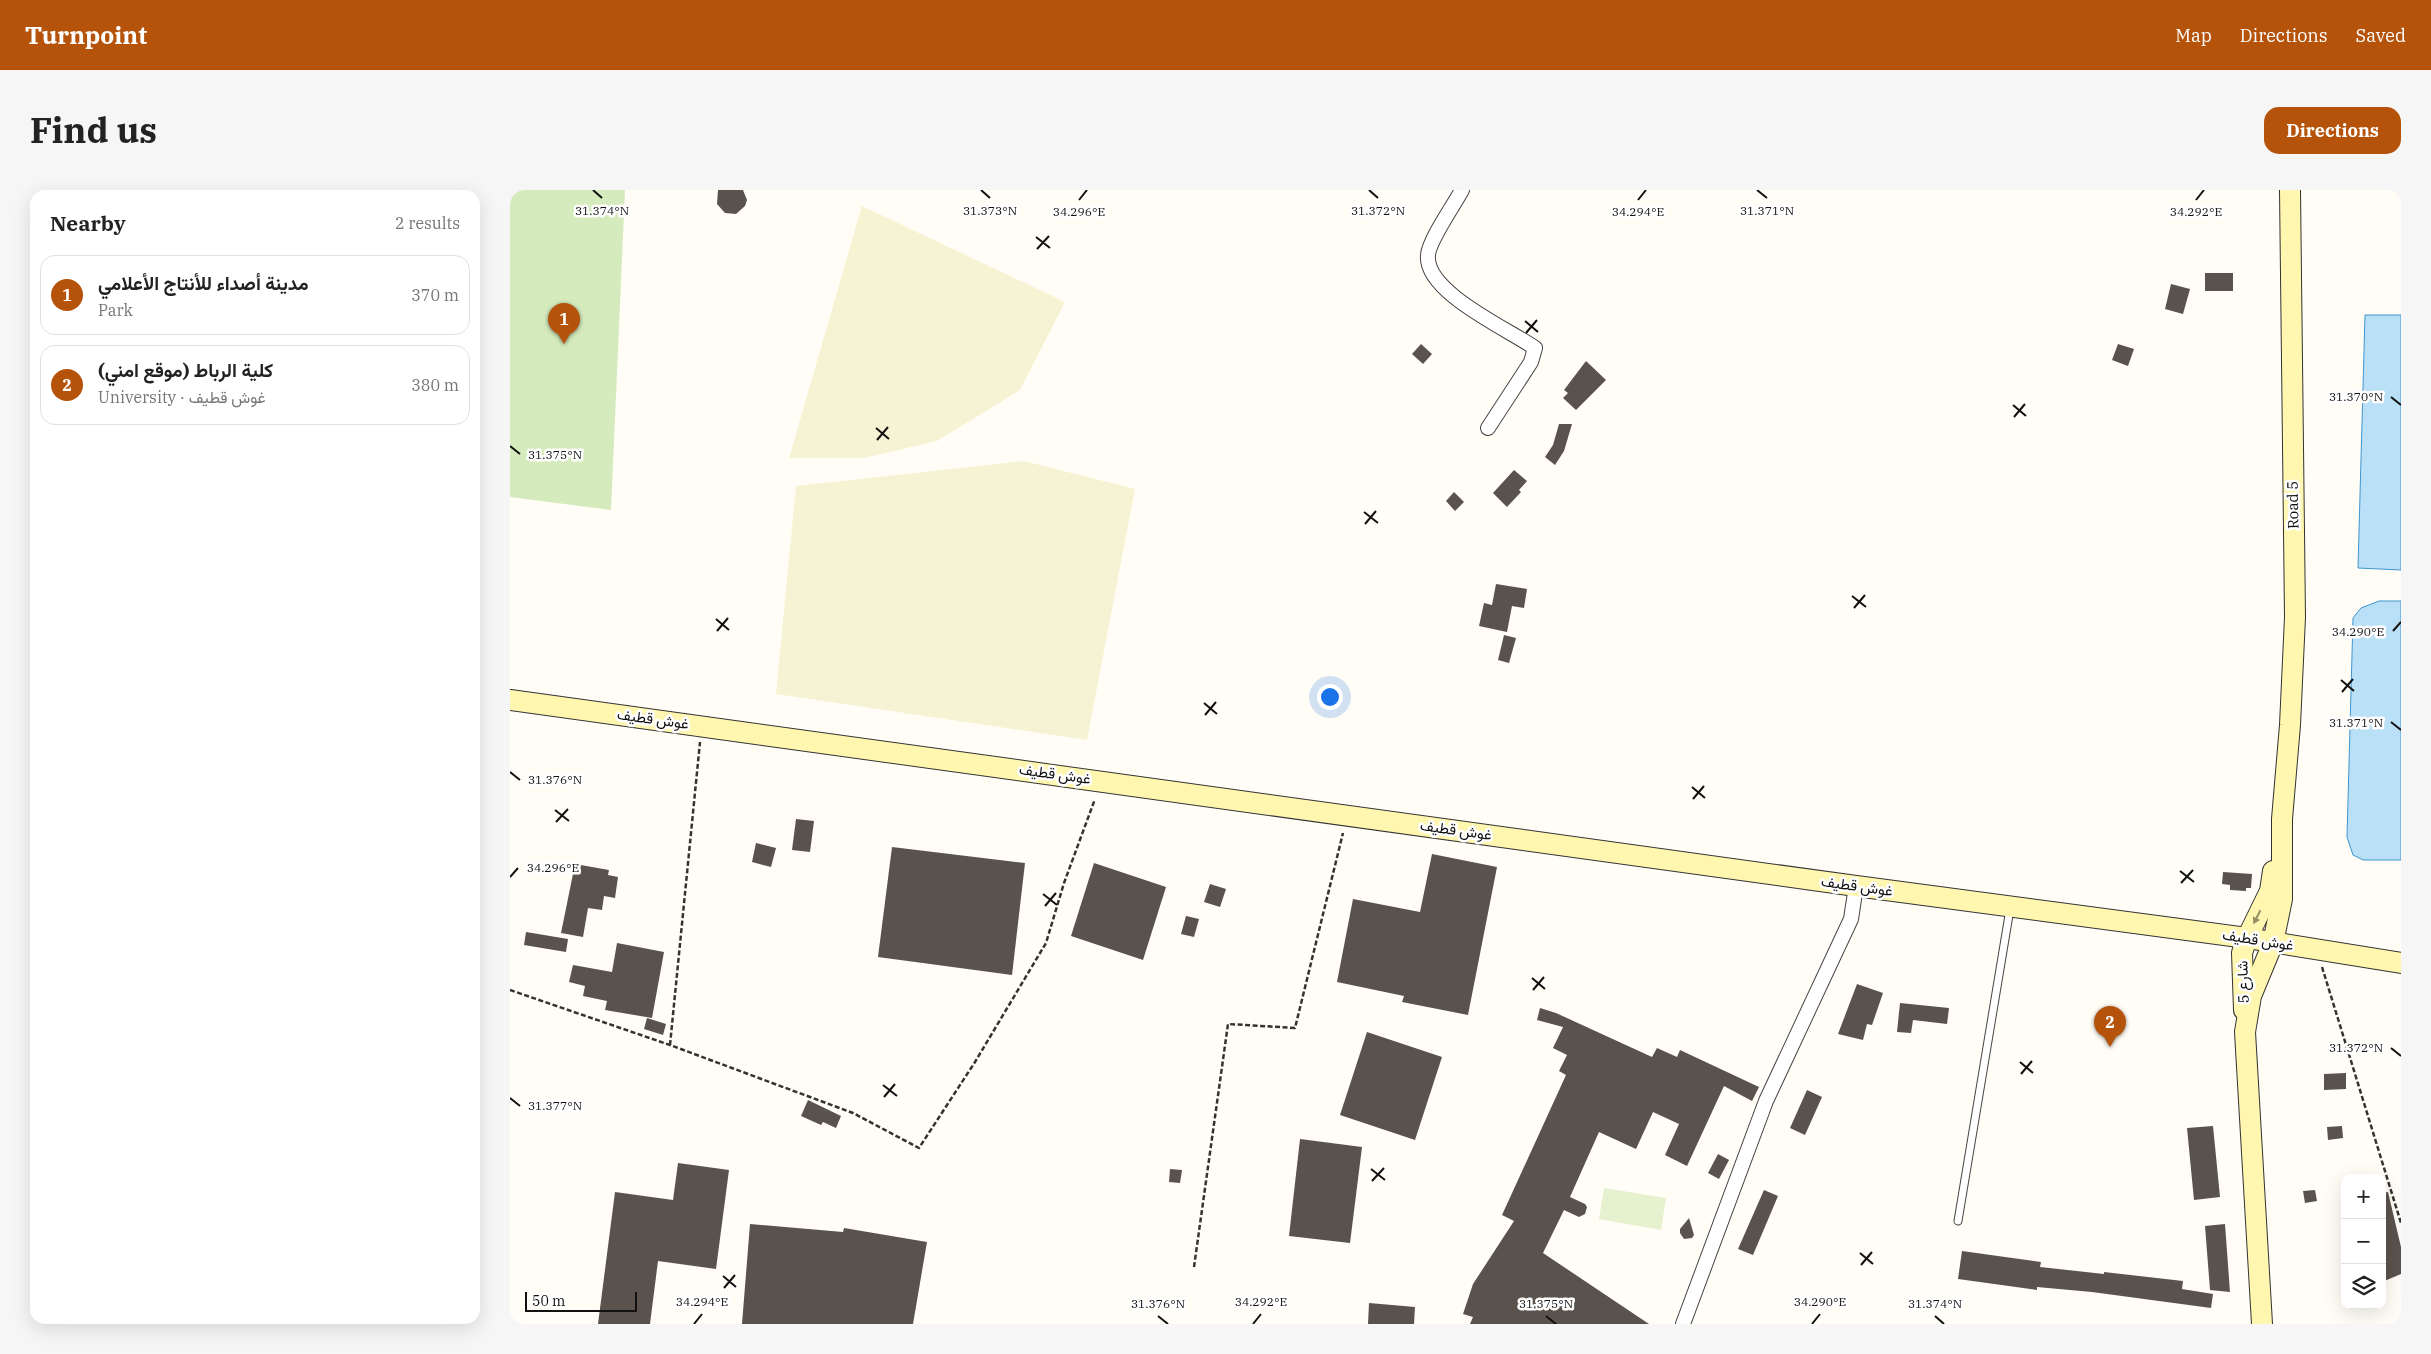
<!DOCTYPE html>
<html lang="en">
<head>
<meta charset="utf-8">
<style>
	body { margin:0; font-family:"IBM Plex Serif",Vazirmatn,serif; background:#f6f6f6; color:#222 }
	.controls { position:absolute; right:15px; bottom:15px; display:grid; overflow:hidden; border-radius:10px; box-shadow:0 5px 20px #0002 }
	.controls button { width:45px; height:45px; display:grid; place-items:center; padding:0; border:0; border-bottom:1px solid #e0e0e0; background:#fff; color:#222; font:25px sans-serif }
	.scale { position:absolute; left:15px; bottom:12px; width:112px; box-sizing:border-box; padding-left:5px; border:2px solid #111; border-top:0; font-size:14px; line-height:18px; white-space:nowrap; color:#111; -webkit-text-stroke:4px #fff; paint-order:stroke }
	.you { position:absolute; left:819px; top:506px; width:18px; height:18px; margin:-12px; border:4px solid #fff; border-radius:50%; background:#1a73e8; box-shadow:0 0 0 8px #1a73e833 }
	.badge { display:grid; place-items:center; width:32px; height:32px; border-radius:50%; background:#b45309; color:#fff; font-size:16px; font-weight:700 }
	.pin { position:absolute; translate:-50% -41px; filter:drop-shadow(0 1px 2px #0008) }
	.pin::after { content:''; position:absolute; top:26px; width:18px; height:15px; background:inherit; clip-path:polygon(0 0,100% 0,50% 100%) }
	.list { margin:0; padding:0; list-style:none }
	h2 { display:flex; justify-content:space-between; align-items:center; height:65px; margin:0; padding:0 20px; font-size:21px }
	h2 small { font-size:16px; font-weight:400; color:#767676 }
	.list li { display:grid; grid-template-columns:32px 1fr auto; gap:15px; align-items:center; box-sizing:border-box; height:80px; margin:0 10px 10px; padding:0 10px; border:1px solid #e0e0e0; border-radius:15px }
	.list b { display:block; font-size:19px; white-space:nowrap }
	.list p { margin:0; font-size:16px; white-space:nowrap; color:#767676 }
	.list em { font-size:16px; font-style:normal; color:#767676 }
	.icon { flex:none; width:28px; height:28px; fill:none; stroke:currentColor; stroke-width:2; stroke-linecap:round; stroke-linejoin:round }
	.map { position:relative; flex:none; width:1891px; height:1134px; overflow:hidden; border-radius:15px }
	header { display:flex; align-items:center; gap:30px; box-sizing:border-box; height:70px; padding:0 25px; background:#b45309; color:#fff }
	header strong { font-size:24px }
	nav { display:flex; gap:28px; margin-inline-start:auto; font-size:18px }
	.intro { display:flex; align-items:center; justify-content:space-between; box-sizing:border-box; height:120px; padding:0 30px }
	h1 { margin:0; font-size:35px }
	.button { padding:12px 22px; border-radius:15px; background:#b45309; color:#fff; font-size:18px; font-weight:700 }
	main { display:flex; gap:30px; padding:0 30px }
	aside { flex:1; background:#fff; border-radius:15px; box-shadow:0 5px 20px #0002 }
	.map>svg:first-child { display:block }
	.farmland { fill:#f6f3d4 }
	.green { fill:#d5ebbd }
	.pitch { fill:#e6f2cf }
	.water { fill:#b9e0f7; stroke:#3f96cf }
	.building { fill:#5a524d }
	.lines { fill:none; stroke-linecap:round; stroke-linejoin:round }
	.service-casing { stroke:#444; stroke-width:9 }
	.minor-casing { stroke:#444; stroke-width:16 }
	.secondary-casing { stroke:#333; stroke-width:22 }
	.path { stroke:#333; stroke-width:2.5; stroke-dasharray:5 2.5; stroke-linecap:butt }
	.service { stroke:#fff; stroke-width:7 }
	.minor { stroke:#fff; stroke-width:14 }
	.secondary { stroke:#fff6b0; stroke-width:20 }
	.oneway { fill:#948f68 }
	.ticks { fill:none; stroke:#111; stroke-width:2 }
	.labels { text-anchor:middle; stroke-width:5; stroke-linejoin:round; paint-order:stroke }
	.street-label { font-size:15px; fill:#111; stroke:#fff }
	.ticks-label { font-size:12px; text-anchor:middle; fill:#111; stroke:#fff; stroke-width:5; stroke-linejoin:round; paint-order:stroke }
</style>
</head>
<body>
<header>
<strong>Turnpoint</strong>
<nav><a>Map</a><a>Directions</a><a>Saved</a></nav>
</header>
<div class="intro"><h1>Find us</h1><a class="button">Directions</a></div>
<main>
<aside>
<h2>Nearby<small>2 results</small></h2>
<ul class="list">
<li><span class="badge">1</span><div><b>مدينة أصداء للأنتاج الأعلامي</b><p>Park</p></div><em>370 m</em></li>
<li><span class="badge">2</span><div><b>كلية الرباط (موقع امني)</b><p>University · غوش قطيف</p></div><em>380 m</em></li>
</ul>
</aside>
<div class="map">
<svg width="1891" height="1134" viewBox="0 0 1891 1134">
	<rect width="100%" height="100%" fill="#fffdf5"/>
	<g class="farmland">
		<polygon points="352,16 555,112 510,200 427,251 354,268 279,268"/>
		<polygon points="514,271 625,299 577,550 266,504 286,296"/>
	</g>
	<polygon class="green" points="0,0 115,0 101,320 0,307"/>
	<polygon class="pitch" points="1094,998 1156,1008 1151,1040 1089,1029"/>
	<g class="water">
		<polygon points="1855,125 1891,125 1891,380 1848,378"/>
		<polygon points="1869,411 1891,411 1891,670 1853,670 1843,665 1837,647 1843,428 1851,418"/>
	</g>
	<g class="building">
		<polygon points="208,0 233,0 237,10 235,16 226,24 215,23 207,14"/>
		<rect x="1695" y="83" width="28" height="18"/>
		<polygon points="1661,94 1680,99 1673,124 1655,119"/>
		<polygon points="911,154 922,164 913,174 902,164"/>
		<polygon points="1608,154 1624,159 1618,176 1602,170"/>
		<polygon points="1076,171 1096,190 1066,220 1053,208 1058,203 1054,200"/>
		<polygon points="1049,234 1062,234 1054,261 1045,275 1035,267 1043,255"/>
		<polygon points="1004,280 1017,291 1009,300 1011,302 997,317 983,303"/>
		<polygon points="944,302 954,312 945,321 936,311"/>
		<polygon points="986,394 1017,399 1014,418 1002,416 997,442 969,436 974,413 982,415"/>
		<polygon points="994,445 1006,448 999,473 988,470"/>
		<polygon points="286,629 304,631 300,662 282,660"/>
		<polygon points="246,653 266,658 261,677 242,672"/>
		<polygon points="382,657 515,673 502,785 368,767"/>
		<polygon points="922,664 987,677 958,825 892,812 894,806 827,792 843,709 910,722"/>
		<polygon points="584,673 656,697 633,770 561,746"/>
		<polygon points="65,674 99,680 98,685 108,687 105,708 94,706 92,720 78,718 73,747 51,743"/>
		<polygon points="1713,682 1742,684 1741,698 1736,698 1736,701 1720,700 1720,695 1712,694"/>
		<polygon points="700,694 716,699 710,717 694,712"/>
		<polygon points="676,726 689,729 684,747 671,744"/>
		<polygon points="16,742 58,749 56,762 14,755"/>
		<polygon points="107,753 154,762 142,828 95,820 97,811 73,806 75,796 59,792 63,775 102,782"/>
		<polygon points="1347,794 1373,803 1362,835 1357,834 1353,850 1328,844"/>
		<polygon points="1390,813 1439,818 1437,834 1403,830 1401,843 1387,842"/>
		<polygon points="1030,818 1046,823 1142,867 1147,858 1167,867 1170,860 1249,897 1242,911 1214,896 1177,976 1155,965 1169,934 1143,922 1126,959 1089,942 1060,1007 1075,1014 1077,1017 1075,1024 1069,1027 1054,1020 1033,1063 1139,1134 960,1134 963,1127 953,1124 963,1094 1004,1031 992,1025 1056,885 1049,881 1057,865 1043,858 1053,837 1027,830"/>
		<polygon points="137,828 156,834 153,845 134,839"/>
		<polygon points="857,842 932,867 905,950 830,925"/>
		<polygon points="1836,883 1836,899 1814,900 1814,884"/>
		<polygon points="1297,900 1312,907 1295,945 1280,938"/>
		<polygon points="298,910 331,926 326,938 313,932 311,935 291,926"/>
		<polygon points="1703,936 1710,1007 1684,1010 1677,938"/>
		<polygon points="1832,936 1833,948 1818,950 1817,937"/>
		<polygon points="790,949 852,957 840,1053 779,1046"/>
		<polygon points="1208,964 1219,970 1209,989 1198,983"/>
		<polygon points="168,973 219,980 206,1079 148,1071 140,1134 88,1134 105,1002 163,1010"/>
		<polygon points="660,979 672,980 670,993 659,992"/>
		<polygon points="1254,1000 1268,1006 1243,1065 1228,1059"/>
		<polygon points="1805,1000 1807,1011 1795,1013 1793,1001"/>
		<polygon points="1878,1002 1891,1057 1891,1084 1872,1092 1872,1003"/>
		<polygon points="1179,1028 1184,1045 1182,1048 1174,1049 1170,1043 1170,1039"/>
		<polygon points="240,1034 333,1042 334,1038 417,1052 403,1134 232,1134"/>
		<polygon points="1715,1034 1720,1102 1700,1100 1695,1036"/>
		<polygon points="1452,1061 1531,1072 1530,1077 1594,1084 1594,1082 1673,1091 1672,1099 1703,1104 1701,1118 1582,1102 1527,1097 1527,1100 1448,1089"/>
		<polygon points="859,1113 905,1117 904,1134 858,1134"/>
	</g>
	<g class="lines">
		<defs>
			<polyline id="service" points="1448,1031 1500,719"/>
			<g id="minor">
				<path d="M952,0C944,15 919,50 918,65C914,102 998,139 1025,158L1021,172L978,238"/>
				<polyline points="1173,1134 1256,911 1341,729 1346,696"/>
			</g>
			<g id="secondary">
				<polyline points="0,510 1346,696 1737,748 1891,773"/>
				<polyline points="1734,820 1732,763 1737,748 1760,701 1763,681"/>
				<polyline points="1752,1134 1735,842 1741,806 1763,753 1772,709 1772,629 1780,535 1785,427 1780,0"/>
			</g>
		</defs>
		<use href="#service" class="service-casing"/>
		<use href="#minor" class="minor-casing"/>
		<use href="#secondary" class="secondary-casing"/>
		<g class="path">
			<polyline points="1812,777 1891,1033"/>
			<polyline points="0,800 160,855 343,923 409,958 465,872 536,753 554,693 585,609"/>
			<polyline points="160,855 190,552"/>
			<polyline points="684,1077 718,834 785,838 833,643"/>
		</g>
		<use href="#service" class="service"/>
		<use href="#minor" class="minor"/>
		<use href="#secondary" class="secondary"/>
	</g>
	<defs><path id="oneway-solid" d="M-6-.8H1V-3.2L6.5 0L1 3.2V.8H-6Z" transform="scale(1.25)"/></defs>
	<use class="oneway" href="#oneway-solid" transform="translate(1747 727) rotate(117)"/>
	<path class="ticks" d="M83,0L92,8M471,0L480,8M859,0L868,8M1247,0L1257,8M569,10L577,0M1128,10L1136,0M1686,10L1694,0M526,47L540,58M527,59L539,46M1015,131L1028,142M1016,143L1027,130M1881,207L1891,215M1503,215L1516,226M1504,227L1515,214M366,238L379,249M367,250L378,237M0,256L10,264M854,322L868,333M855,334L866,321M1342,406L1356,417M1344,418L1355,405M206,429L219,440M207,441L218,428M1883,441L1891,432M1831,490L1844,501M1832,502L1843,489M694,513L707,524M695,525L706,512M1881,532L1891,540M0,582L10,590M1182,597L1195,608M1183,609L1194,596M45,620L59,631M46,632L58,619M1670,681L1684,692M0,687L8,678M1671,693L1683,680M533,704L547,715M535,716L546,703M1022,788L1035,799M1023,800L1034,787M1881,858L1891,866M1510,872L1523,883M1511,884L1522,871M373,895L387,906M374,907L385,894M0,908L10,916M861,979L875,990M862,991L874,978M1350,1063L1363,1074M1351,1075L1362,1062M213,1086L226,1097M214,1098L225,1085M648,1126L658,1134M1036,1126L1046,1134M1425,1126L1434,1134M184,1134L192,1124M743,1134L751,1124M1302,1134L1310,1124"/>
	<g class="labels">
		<g class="street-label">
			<text transform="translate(1783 315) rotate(-91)" y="5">Road 5</text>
			<text transform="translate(143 529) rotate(8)" y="5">غوش قطيف</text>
			<text transform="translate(545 584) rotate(8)" y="5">غوش قطيف</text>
			<text transform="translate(946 640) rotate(8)" y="5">غوش قطيف</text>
			<text transform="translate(1347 696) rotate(8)" y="5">غوش قطيف</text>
			<text transform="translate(1748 750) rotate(9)" y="5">غوش قطيف</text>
			<text transform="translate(1733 792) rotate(-92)" y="5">شارع 5</text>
		</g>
	</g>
	<g class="ticks-label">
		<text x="92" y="25">31.374°N</text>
		<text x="480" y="25">31.373°N</text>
		<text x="868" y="25">31.372°N</text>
		<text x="1257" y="25">31.371°N</text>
		<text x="569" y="26">34.296°E</text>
		<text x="1128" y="26">34.294°E</text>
		<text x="1686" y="26">34.292°E</text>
		<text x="1846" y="211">31.370°N</text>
		<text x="45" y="269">31.375°N</text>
		<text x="1848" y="446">34.290°E</text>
		<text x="1846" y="537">31.371°N</text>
		<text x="45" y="594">31.376°N</text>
		<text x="43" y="682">34.296°E</text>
		<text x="1846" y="862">31.372°N</text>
		<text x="45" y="920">31.377°N</text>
		<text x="192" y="1116">34.294°E</text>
		<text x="751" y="1116">34.292°E</text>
		<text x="1310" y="1116">34.290°E</text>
		<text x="648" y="1118">31.376°N</text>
		<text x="1036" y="1118">31.375°N</text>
		<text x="1425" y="1118">31.374°N</text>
	</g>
</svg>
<div class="controls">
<button>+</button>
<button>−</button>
<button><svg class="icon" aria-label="layers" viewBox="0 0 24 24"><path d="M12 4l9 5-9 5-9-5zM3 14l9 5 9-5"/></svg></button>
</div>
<div class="scale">50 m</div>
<div class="you"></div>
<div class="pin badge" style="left:54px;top:154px">1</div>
<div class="pin badge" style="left:1600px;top:857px">2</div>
</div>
</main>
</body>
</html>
